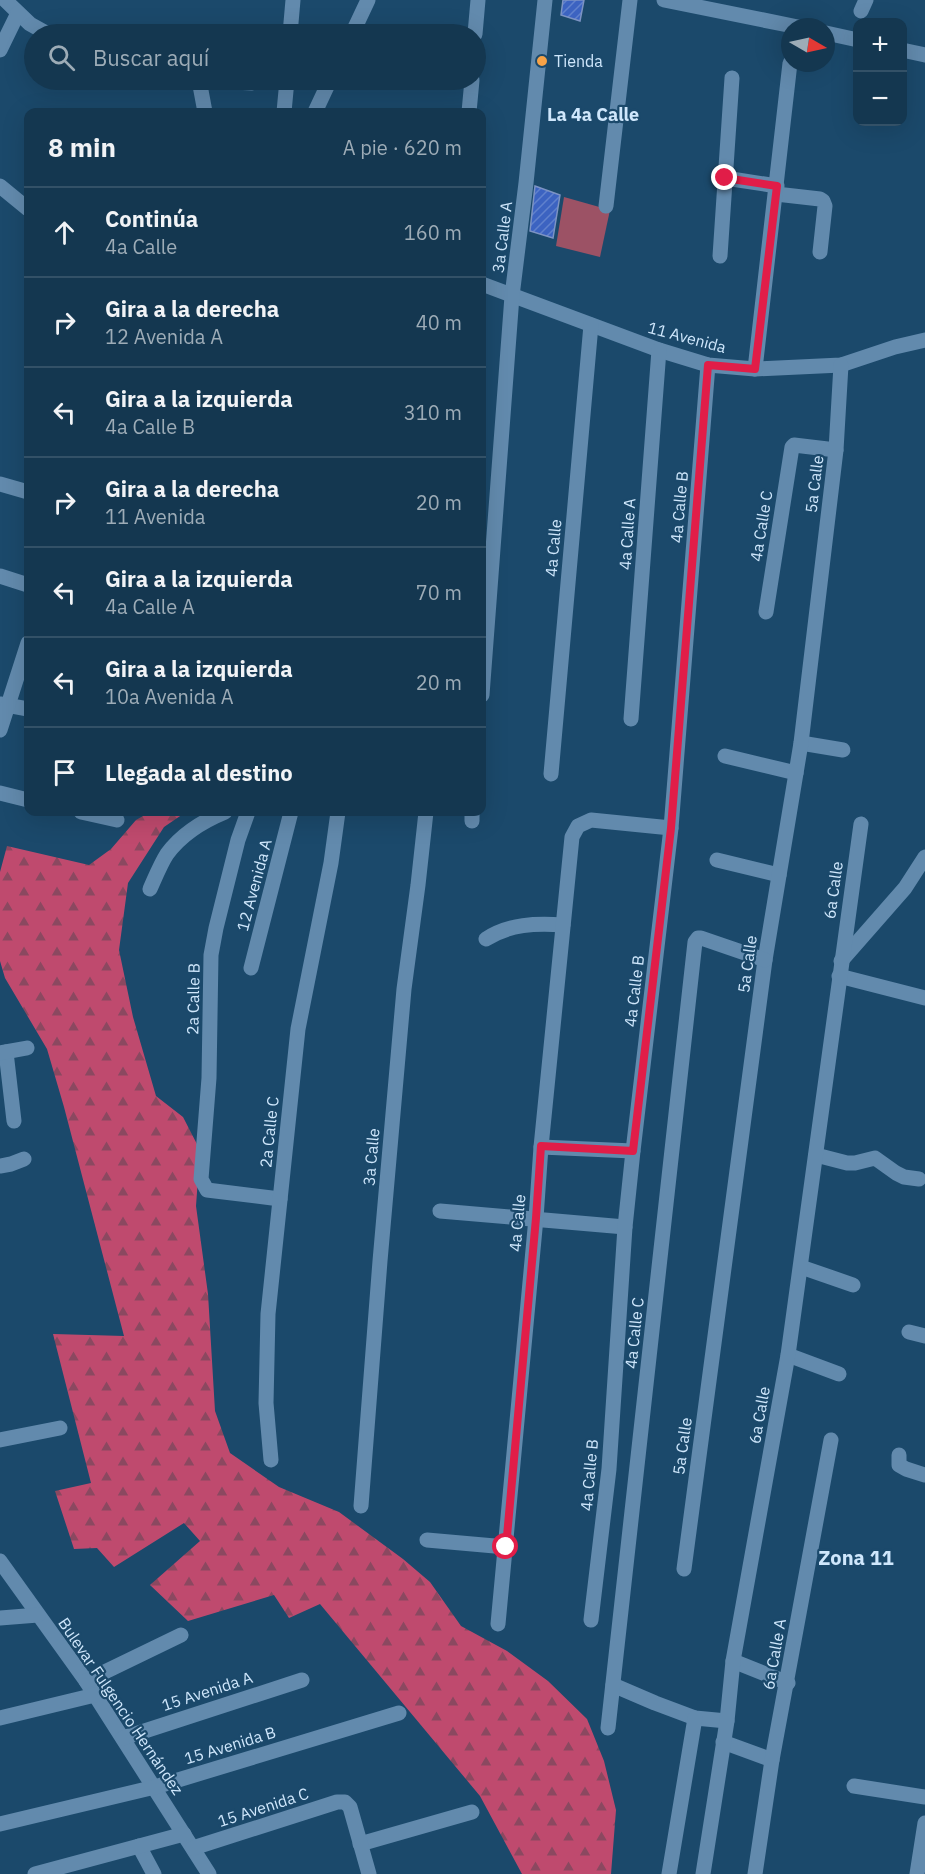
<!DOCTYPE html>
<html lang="es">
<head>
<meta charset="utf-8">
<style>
	body { margin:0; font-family:"IBM Plex Sans",sans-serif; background:#1d3f57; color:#f1f3f6 }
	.controls { position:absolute; right:18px; top:18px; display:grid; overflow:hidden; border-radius:12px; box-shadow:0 6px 24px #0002 }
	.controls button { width:54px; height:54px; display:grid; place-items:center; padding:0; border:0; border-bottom:2px solid #335167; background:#143750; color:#f1f3f6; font:30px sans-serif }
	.compass { position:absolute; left:781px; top:18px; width:54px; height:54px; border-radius:50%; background:#143750; box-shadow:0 6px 24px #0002; rotate:99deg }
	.stop { position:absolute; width:18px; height:18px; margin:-14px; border:4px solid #e11d48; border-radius:50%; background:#fff }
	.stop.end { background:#e11d48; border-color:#fff; box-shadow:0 2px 6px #0008 }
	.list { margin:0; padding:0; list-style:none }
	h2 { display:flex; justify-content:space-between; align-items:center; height:78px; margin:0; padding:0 24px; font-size:26px }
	h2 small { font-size:20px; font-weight:400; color:#9dacb7 }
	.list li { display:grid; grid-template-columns:39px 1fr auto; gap:18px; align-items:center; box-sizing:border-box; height:90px; padding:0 24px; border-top:2px solid #335167 }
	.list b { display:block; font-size:22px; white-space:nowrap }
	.list p { margin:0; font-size:20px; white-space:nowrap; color:#9dacb7 }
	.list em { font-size:20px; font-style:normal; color:#9dacb7 }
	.icon { flex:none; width:33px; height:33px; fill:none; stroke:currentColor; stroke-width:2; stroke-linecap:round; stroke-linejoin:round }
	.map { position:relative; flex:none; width:925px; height:1874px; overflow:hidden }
	.search { position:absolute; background:#143750; box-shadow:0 6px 24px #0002; left:24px; top:24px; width:462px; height:66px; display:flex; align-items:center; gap:15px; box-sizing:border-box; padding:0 21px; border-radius:33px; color:#9dacb7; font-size:22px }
	.panel { position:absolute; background:#143750; box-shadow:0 6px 24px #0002; left:24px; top:108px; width:462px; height:708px; border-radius:12px }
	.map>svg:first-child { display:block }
	.forest { fill:url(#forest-firs) }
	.park { fill:#9c5265 }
	.building { fill:url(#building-hatch); stroke:#7c93c3; stroke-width:1.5 }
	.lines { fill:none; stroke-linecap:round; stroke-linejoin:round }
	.minor { stroke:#628aad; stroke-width:15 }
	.route { stroke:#e11d48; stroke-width:8 }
	.poi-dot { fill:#f6a247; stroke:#1b496b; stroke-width:2 }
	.labels { text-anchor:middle; stroke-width:4.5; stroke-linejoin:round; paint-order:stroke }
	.poi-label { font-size:16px; fill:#cfe7fc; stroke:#1b496b; text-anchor:start }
	.street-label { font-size:16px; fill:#cfe7fc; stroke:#1b496b }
	.neighbourhood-label { font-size:18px; font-weight:bold; fill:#cfe7fc; stroke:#1b496b }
	.quarter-label { font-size:20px; font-weight:bold; fill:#cfe7fc; stroke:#1b496b }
</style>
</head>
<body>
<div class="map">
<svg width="925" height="1874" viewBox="0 0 925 1874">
	<defs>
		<pattern id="forest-firs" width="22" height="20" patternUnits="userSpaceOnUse" patternTransform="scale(1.5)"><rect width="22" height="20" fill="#bf4a6e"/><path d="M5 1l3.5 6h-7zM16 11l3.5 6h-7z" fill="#8b4860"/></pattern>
		<pattern id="building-hatch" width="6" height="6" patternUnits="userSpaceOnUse" patternTransform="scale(1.5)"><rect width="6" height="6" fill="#3c63c1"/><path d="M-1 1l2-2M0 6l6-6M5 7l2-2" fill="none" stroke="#6081cd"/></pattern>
	</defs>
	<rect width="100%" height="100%" fill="#1b496b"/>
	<polygon class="forest" points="150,812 186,812 164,827 128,883 119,950 133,1017 156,1096 183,1117 200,1150 196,1206 208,1294 215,1411 230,1453 279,1487 339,1512 403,1559 430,1582 461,1626 507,1651 548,1681 587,1719 604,1761 616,1810 611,1874 522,1874 480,1796 320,1604 289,1618 274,1595 188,1621 150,1585 200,1541 184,1523 114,1567 97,1548 74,1549 55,1491 91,1483 53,1334 124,1336 64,1107 47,1049 5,978 0,961 0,872 7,846 89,865 111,849 136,820"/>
	<polygon class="park" points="564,197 610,210 600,257 556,246"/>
	<g class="building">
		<polygon points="563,0 584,0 580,21 561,15"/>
		<polygon points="535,186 560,195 553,238 530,231"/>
	</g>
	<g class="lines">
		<g class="minor">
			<polyline points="5,0 30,24 48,34"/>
			<polyline points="664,0 798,27"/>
			<polyline points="861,11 866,0"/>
			<polyline points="826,33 858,40"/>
			<polyline points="290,34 293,0"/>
			<polyline points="352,34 368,0"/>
			<polyline points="475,34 478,0"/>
			<polyline points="0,50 18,13"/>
			<polyline points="902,50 925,55"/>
			<polyline points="199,80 252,83"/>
			<polyline points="199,80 205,112"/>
			<polyline points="284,112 287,80"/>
			<polyline points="315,112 330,80"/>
			<polyline points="469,112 472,80"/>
			<polyline points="725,178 777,186"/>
			<polyline points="0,186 28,209"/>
			<polyline points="776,194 820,199 823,201 825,206 820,252"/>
			<polyline points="606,206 630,0"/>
			<polyline points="720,256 732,78"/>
			<polyline points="482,284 659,350 708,365 755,369 841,365 895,347 925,340"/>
			<polyline points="755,369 790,63"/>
			<polyline points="0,484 28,492"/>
			<polyline points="0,576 28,585"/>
			<polyline points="766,612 792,447 794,445 836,450"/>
			<polyline points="482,695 512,296 526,183 545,0"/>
			<polyline points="0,704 28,709"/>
			<polyline points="631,719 659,350"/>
			<polyline points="0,730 28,643"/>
			<polyline points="801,743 843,750"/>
			<polyline points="725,756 796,773"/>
			<polyline points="551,774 591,325"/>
			<polyline points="0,793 28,800"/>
			<polyline points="81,812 117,820"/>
			<polyline points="248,812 238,840 216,928 211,955 209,1078 201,1179 207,1190 280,1199"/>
			<polyline points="472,821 472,812"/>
			<polyline points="717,860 779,875"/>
			<path d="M150,889C155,878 160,865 167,854C181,835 203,821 225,812"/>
			<path d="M486,939C509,924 536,923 563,925"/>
			<polyline points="841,961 905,888 925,857"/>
			<polyline points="251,968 291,812"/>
			<polyline points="839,976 925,998"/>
			<polyline points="6,1052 14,1121"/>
			<polyline points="0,1053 27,1048"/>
			<polyline points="541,1147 633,1151"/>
			<polyline points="816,1155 847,1163 855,1163 875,1158 896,1173 904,1177 919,1179"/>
			<polyline points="0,1166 11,1164 24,1159"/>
			<polyline points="440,1211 625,1227"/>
			<polyline points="801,1267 853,1285"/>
			<polyline points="909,1332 925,1336"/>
			<polyline points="788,1355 839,1374"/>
			<polyline points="0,1440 60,1428"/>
			<polyline points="899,1455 899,1465 906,1469 925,1475"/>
			<polyline points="271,1460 266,1403 268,1314 298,1029 331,863 338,812"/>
			<polyline points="361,1506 380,1261 404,989 418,885 426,812"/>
			<polyline points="427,1540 506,1547"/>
			<polyline points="0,1561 86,1681 209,1874"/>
			<polyline points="684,1569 765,960 801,743 836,450 841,365"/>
			<polyline points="0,1618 38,1615"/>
			<polyline points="591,1620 609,1469 625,1227 633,1151 671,828 708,365"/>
			<polyline points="498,1624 536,1218 541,1147 572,837 578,826 591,820 671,828"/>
			<polyline points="733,1661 788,1683"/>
			<polyline points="86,1681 181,1635"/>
			<polyline points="613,1685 655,1703 695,1718 727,1721"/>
			<polyline points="0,1718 95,1695"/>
			<polyline points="608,1728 695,942 698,938 701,938 765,960"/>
			<polyline points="123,1738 302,1680"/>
			<polyline points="723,1742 772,1760"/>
			<polyline points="854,1786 925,1797"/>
			<polyline points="0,1824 155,1787 399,1713"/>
			<polyline points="360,1844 472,1812"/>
			<polyline points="139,1846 154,1874"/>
			<polyline points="193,1848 337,1802 345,1802 350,1807 369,1874"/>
			<polyline points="35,1874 184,1834"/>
			<polyline points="669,1874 695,1718"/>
			<polyline points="703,1874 727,1721 733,1661 788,1355 861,824"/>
			<polyline points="755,1874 772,1760 831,1440"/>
			<polyline points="917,1874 925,1823"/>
		</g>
	</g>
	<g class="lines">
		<polyline class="route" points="506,1547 536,1218 541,1146 633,1151 671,828 708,365 755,369 777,186 725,178"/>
	</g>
	<circle class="poi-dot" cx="542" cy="61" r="6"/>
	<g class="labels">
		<g class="poi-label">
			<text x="554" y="67">Tienda</text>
		</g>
		<g class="street-label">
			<text transform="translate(502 237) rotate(-83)" y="6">3a Calle A</text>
			<text transform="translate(687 337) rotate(15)" y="6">11 Avenida</text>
			<text transform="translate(814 484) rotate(-83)" y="6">5a Calle</text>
			<text transform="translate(679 507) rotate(-85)" y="6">4a Calle B</text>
			<text transform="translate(761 526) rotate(-81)" y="6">4a Calle C</text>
			<text transform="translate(627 534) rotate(-86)" y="6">4a Calle A</text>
			<text transform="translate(553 548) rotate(-85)" y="6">4a Calle</text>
			<text transform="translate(254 885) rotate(-75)" y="6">12 Avenida A</text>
			<text transform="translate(833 890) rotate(-82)" y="6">6a Calle</text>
			<text transform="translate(747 964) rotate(-82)" y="6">5a Calle</text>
			<text transform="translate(634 991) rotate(-83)" y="6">4a Calle B</text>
			<text transform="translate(193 999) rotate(-89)" y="6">2a Calle B</text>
			<text transform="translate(269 1132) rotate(-84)" y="6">2a Calle C</text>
			<text transform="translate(371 1157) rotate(-85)" y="6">3a Calle</text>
			<text transform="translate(517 1223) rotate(-85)" y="6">4a Calle</text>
			<text transform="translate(634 1333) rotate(-84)" y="6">4a Calle C</text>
			<text transform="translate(759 1415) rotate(-80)" y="6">6a Calle</text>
			<text transform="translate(682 1446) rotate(-82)" y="6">5a Calle</text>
			<text transform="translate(589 1475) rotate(-85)" y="6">4a Calle B</text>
			<text transform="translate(774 1654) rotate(-80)" y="6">6a Calle A</text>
			<text transform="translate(207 1691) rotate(-18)" y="6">15 Avenida A</text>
			<text transform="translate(121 1706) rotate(56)" y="6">Bulevar Fulgencio Hernández</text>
			<text transform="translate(230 1745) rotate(-17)" y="6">15 Avenida B</text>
			<text transform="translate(263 1807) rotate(-18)" y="6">15 Avenida C</text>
		</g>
		<g class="neighbourhood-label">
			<text x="593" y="121">La 4a Calle</text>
		</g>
		<g class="quarter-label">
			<text x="856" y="1565">Zona 11</text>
		</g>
	</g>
</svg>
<div class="controls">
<button>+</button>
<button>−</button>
</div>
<svg class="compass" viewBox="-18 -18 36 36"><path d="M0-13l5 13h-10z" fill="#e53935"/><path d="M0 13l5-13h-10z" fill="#9dacb7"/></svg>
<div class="stop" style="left:506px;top:1547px"></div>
<div class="stop end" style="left:725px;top:178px"></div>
<div class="search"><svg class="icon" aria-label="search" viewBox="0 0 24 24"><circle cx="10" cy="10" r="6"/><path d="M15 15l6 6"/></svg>Buscar aquí</div>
<section class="panel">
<h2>8 min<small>A pie · 620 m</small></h2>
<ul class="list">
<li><svg class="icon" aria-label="ahead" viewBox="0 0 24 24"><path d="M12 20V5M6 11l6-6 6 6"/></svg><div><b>Continúa</b><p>4a Calle</p></div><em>160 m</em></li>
<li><svg class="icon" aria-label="right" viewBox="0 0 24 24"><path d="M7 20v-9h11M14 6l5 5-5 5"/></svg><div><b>Gira a la derecha</b><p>12 Avenida A</p></div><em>40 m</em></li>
<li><svg class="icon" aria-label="left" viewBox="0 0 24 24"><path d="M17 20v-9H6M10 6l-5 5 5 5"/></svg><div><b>Gira a la izquierda</b><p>4a Calle B</p></div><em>310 m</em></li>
<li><svg class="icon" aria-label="right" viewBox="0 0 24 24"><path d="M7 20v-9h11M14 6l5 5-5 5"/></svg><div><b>Gira a la derecha</b><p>11 Avenida</p></div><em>20 m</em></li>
<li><svg class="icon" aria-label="left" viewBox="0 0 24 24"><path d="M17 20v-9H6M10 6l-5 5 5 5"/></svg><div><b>Gira a la izquierda</b><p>4a Calle A</p></div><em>70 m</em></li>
<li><svg class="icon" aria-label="left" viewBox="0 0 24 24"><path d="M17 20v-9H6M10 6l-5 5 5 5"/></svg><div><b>Gira a la izquierda</b><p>10a Avenida A</p></div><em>20 m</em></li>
<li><svg class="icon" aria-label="arrive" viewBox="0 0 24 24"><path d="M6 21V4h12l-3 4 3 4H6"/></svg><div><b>Llegada al destino</b></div></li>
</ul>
</section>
</div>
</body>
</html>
